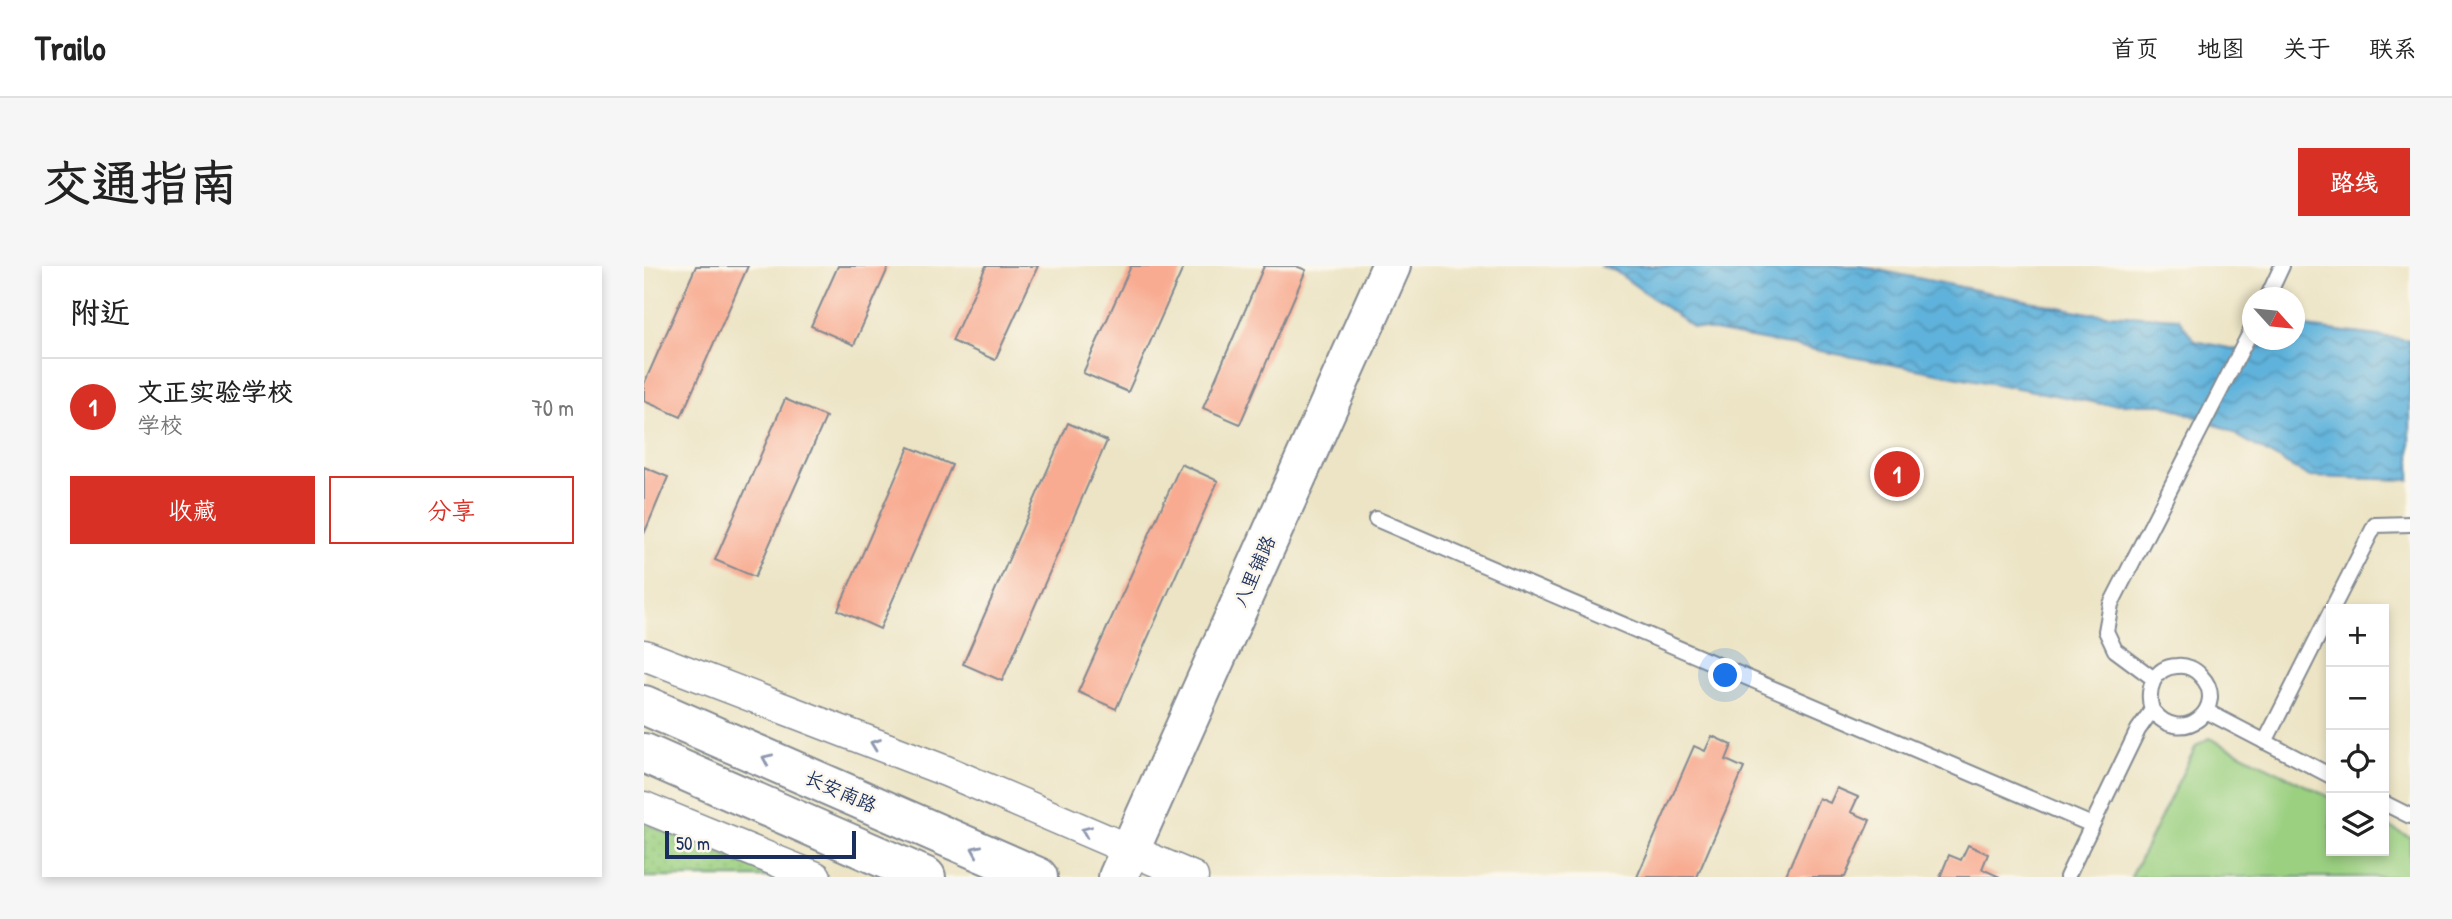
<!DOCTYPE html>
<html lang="zh">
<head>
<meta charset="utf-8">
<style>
	body { margin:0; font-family:"Patrick Hand","LXGW WenKai TC",sans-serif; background:#f6f6f6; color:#222 }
	.controls { position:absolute; right:21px; bottom:21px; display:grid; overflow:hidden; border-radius:0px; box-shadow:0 4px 10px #0003 }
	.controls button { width:63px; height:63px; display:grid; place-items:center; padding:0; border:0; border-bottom:2px solid #e0e0e0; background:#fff; color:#222; font:35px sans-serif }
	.compass { position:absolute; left:1598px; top:21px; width:63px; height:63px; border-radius:50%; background:#fff; box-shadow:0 4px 10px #0003; rotate:117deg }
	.scale { position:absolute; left:21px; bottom:18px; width:191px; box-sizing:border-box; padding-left:7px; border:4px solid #1b2f5e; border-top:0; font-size:19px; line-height:24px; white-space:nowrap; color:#1b2f5e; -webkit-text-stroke:5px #fbf7ec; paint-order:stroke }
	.you { position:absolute; left:1082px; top:410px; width:24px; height:24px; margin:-18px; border:5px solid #fff; border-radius:50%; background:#1a73e8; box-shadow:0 0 0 10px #1a73e833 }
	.badge { display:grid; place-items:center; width:46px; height:46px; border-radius:50%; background:#d93025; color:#fff; font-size:23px; font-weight:700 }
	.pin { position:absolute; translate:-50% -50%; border:4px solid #fff; box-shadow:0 2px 7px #0006 }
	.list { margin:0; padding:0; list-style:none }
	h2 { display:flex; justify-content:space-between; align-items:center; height:91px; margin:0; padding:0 28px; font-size:30px }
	h2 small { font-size:23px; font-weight:400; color:#767676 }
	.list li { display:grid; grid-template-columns:46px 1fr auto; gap:21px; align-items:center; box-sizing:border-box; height:98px; padding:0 28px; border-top:2px solid #e0e0e0 }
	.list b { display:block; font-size:26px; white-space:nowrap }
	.list p { margin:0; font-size:23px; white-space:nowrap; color:#767676 }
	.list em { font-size:23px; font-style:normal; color:#767676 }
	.actions { display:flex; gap:14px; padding:21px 28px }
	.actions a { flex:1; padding:16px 0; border:2px solid #d93025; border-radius:0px; text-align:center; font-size:24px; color:#d93025 }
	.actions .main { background:#d93025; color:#fff }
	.icon { flex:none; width:38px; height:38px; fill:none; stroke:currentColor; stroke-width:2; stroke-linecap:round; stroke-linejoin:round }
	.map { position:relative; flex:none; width:1766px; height:611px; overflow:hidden; border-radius:0px }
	header { display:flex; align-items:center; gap:42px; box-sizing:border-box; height:98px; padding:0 35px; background:#fff; border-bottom:2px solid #e0e0e0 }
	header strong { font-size:33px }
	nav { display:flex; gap:38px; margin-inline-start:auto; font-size:24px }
	.intro { display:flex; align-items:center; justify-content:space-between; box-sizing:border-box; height:168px; padding:0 42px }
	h1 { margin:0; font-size:49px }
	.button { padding:18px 32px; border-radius:0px; background:#d93025; color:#fff; font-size:24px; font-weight:700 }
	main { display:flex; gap:42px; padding:0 42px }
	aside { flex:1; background:#fff; border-radius:0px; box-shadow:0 4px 10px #0003 }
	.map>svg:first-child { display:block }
	.park { fill:url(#park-dots); stroke:#5b8070; stroke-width:2 }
	.garden { fill:#9bd081; stroke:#5b8070; stroke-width:2 }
	.water { fill:url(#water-waves); stroke:#3d709c; stroke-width:2 }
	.building { fill:#f8ab91 }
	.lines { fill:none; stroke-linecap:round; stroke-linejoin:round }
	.lane-casing { stroke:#848a91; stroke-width:18 }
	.street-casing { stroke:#848a91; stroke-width:33 }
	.secondary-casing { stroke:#848a91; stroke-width:42 }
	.primary-casing { stroke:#848a91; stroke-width:42 }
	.lane { stroke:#fff; stroke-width:14 }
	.street { stroke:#fff; stroke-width:30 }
	.secondary { stroke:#fff; stroke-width:38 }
	.primary { stroke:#fff; stroke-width:38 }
	.oneway { stroke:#8d97ae }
	.labels { text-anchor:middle; stroke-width:5; stroke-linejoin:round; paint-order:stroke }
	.street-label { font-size:19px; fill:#1b2f5e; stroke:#fbf7ec }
</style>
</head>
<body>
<header>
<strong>Trailo</strong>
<nav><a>首页</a><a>地图</a><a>关于</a><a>联系</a></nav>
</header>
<div class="intro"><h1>交通指南</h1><a class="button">路线</a></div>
<main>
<aside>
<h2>附近<small></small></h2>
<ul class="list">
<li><span class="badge">1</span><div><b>文正实验学校</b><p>学校</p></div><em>70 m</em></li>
</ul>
<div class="actions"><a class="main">收藏</a><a>分享</a></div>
</aside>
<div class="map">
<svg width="1766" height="611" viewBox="0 0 1766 611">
	<defs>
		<pattern id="park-dots" width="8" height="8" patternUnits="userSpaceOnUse" patternTransform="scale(1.75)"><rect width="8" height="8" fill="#9bd081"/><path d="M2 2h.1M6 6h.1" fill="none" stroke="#85b372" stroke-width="1.8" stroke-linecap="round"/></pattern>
		<pattern id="water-waves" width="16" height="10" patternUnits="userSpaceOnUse" patternTransform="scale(1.75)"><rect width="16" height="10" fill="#5fb2db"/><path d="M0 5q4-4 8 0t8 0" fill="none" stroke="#4e91b5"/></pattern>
	</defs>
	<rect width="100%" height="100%" fill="#fbf7ec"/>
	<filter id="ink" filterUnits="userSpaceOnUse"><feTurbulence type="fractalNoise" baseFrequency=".0143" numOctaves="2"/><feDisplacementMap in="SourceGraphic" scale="14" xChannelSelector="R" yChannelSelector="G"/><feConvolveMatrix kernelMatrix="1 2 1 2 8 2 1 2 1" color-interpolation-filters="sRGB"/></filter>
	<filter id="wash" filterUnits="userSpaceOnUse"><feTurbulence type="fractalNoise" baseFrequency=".00686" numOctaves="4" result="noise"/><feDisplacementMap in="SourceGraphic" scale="28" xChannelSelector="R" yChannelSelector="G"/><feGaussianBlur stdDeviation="1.57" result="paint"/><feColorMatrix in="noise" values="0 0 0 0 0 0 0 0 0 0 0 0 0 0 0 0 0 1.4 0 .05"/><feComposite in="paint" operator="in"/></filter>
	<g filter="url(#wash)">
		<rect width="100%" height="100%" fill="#ece4c4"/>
		<polygon class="park" points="0,557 132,611 0,611"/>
		<polygon class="garden" points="1565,472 1687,532 1687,585 1740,585 1740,558 1766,571 1766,611 1487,611 1552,480"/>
		<polygon class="water" points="956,0 1215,0 1444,47 1534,52 1551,75 1604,86 1628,74 1650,74 1651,62 1654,60 1766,74 1766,214 1666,211 1578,161 1519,138 1458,138 1049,61 971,5"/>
		<g id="blocks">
			<g class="building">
				<polygon points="52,0 104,0 37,151 0,135 0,118"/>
				<polygon points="194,0 245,0 210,79 167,60"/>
				<polygon points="342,0 394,0 351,94 308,75"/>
				<polygon points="487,0 540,0 484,126 439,107"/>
				<polygon points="620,0 652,0 662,4 596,158 559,142"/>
				<polygon points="141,133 182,151 111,311 71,294"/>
				<polygon points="424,157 463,175 358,415 319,398"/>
				<polygon points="265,181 308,199 236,363 194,344"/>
				<polygon points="537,198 574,215 472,443 434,426"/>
				<polygon points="0,201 24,211 0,268"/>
				<polygon points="1068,470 1088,479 1082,494 1100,502 1053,611 993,611 1050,480 1061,485"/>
				<polygon points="1193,522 1214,531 1207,546 1226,554 1201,611 1141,611 1175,532 1186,537"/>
				<polygon points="1324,579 1344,588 1338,603 1356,611 1296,611 1305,589 1317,594"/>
			</g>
		</g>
	</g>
	<g filter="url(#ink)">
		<use href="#blocks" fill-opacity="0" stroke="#848a91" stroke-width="2"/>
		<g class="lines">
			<defs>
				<g id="lane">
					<polyline points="1623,32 1638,0"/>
					<polyline points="732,253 1448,559"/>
					<polyline points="1688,343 1731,259 1766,258"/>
					<polyline points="1510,413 1471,384 1462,365 1467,338 1608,63"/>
					<polyline points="1562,445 1687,510"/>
					<polyline points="1621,476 1687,345"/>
					<polyline points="1740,537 1766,550"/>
					<path d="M1423,611L1494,464L1508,444C1502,425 1509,401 1533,400C1542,399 1551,403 1557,410C1586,440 1538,483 1508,444"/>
				</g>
				<g id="street">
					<polyline points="0,389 302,505 549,611"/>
					<polyline points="0,541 172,611"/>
				</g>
				<polyline id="secondary" points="474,611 747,0"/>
				<g id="primary">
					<polyline points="0,439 394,611"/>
					<polyline points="0,487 282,611"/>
				</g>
			</defs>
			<use href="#lane" class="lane-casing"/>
			<use href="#street" class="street-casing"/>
			<use href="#secondary" class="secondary-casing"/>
			<use href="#primary" class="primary-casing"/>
			<use href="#lane" class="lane"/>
			<use href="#street" class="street"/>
			<use href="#secondary" class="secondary"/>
			<use href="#primary" class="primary"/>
		</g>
		<defs><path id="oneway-chevron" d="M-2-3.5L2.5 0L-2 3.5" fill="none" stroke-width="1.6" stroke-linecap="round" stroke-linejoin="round" transform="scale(1.75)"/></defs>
		<g class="oneway">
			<use href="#oneway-chevron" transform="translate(231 478) rotate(-159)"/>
			<use href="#oneway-chevron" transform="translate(123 493) rotate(-156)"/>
			<use href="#oneway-chevron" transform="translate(442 565) rotate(-157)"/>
			<use href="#oneway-chevron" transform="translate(332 584) rotate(-156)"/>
		</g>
	</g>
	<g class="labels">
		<g class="street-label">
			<text transform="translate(610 305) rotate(-66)" y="7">八里铺路</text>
			<text transform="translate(197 525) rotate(24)" y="7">长安南路</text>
		</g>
	</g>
</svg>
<div class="controls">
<button>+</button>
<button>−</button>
<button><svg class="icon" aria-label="locate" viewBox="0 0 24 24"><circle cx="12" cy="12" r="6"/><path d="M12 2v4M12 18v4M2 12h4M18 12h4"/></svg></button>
<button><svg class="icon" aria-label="layers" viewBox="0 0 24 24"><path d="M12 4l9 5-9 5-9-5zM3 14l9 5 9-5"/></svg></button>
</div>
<svg class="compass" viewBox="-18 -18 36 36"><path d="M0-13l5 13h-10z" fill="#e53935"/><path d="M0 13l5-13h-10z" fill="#767676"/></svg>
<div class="scale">50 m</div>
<div class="you"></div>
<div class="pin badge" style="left:1253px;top:208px">1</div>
</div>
</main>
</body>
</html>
